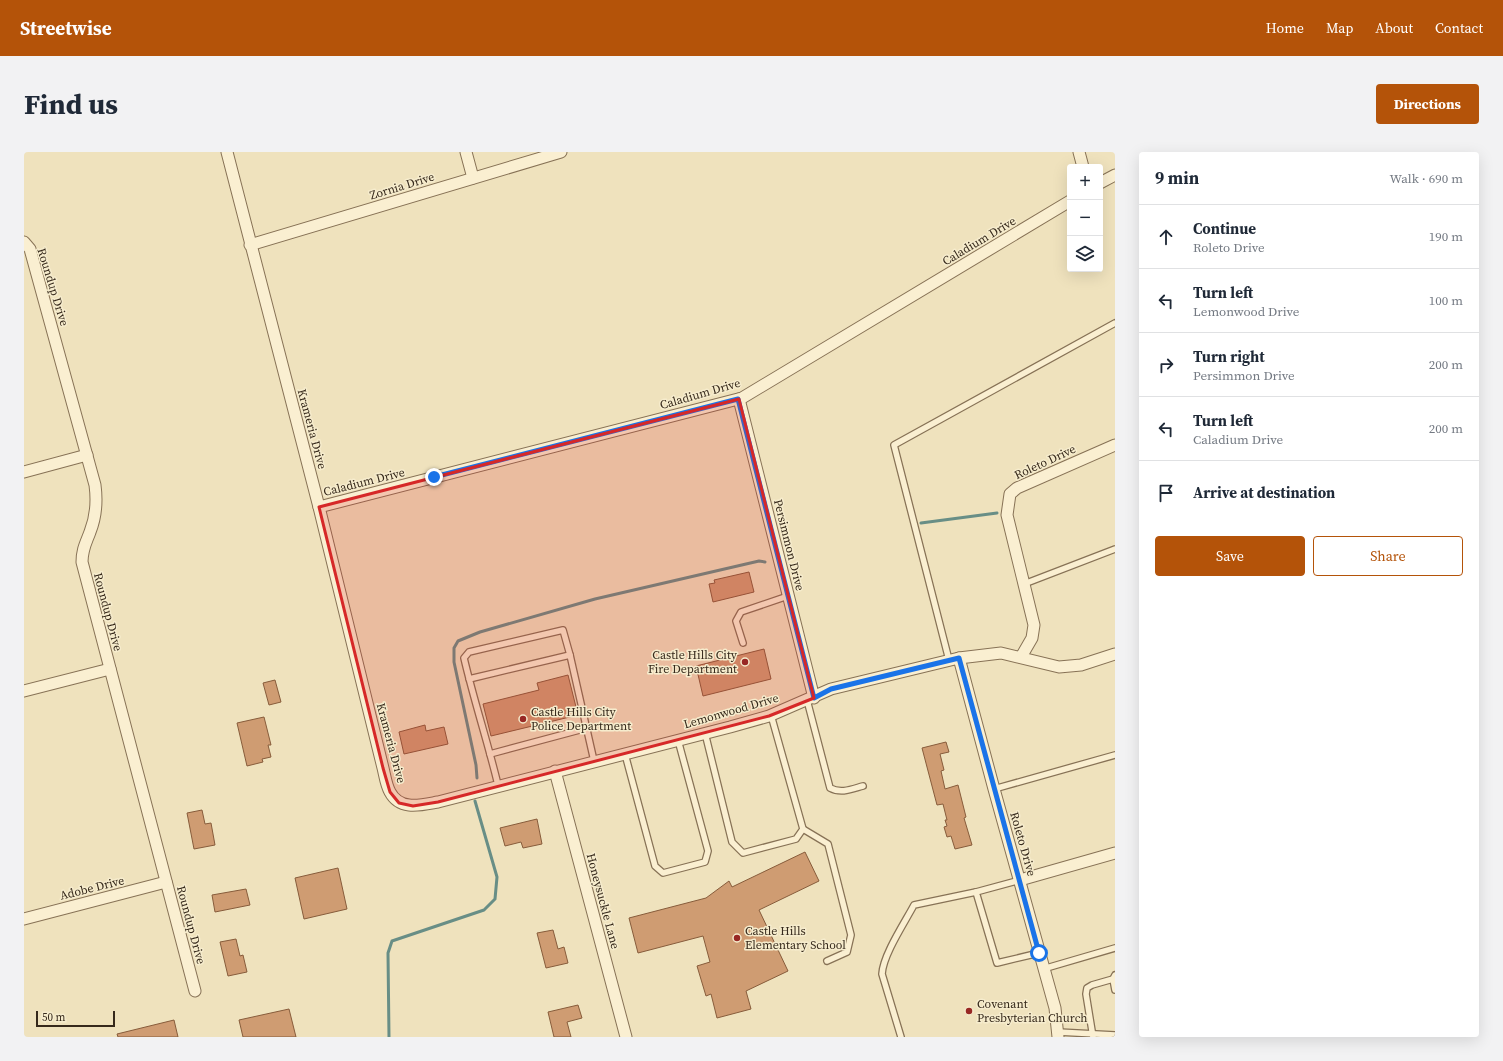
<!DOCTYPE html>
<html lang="en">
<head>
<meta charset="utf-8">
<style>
	body { margin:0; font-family:"Source Serif 4",serif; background:#f2f2f3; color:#1f2937 }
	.controls { position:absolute; right:12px; top:12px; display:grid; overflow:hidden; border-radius:4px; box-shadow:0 4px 16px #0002 }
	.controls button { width:36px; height:36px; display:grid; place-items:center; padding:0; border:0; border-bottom:1px solid #e0e1e3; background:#fff; color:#1f2937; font:20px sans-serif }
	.scale { position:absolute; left:12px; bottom:10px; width:79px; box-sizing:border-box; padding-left:4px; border:2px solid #36291b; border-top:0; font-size:11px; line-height:14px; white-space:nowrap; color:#36291b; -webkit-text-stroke:3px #f6eccd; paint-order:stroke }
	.stop { position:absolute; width:12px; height:12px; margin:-9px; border:3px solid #1a73e8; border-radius:50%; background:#fff }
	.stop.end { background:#1a73e8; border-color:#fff; box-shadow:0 1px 4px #0008 }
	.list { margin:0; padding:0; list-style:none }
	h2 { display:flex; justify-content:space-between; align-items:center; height:52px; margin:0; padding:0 16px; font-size:17px }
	h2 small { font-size:13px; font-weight:400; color:#747a83 }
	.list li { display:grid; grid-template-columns:26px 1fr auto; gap:12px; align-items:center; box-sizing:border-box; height:64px; padding:0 16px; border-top:1px solid #e0e1e3 }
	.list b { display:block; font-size:15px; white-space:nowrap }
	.list p { margin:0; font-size:13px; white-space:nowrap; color:#747a83 }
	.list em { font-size:13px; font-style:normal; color:#747a83 }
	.actions { display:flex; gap:8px; padding:12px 16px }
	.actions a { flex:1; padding:9px 0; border:1px solid #b45309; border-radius:4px; text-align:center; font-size:14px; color:#b45309 }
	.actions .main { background:#b45309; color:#fff }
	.icon { flex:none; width:22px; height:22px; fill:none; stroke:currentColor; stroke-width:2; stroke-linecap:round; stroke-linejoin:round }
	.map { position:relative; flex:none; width:1091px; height:885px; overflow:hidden; border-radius:4px }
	header { display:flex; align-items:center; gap:24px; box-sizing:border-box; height:56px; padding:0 20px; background:#b45309; color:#fff }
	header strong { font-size:19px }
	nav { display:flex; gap:22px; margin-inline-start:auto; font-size:14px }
	.intro { display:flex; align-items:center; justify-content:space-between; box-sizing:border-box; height:96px; padding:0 24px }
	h1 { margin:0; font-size:28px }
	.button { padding:10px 18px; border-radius:4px; background:#b45309; color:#fff; font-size:14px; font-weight:700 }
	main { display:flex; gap:24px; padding:0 24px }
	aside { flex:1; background:#fff; border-radius:4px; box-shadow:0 4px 16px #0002 }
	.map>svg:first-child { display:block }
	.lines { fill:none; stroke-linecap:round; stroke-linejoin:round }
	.stream { stroke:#688e86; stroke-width:3 }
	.building { fill:#cf9c72; stroke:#875c3b }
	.service-casing { stroke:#877256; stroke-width:8 }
	.minor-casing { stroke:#877256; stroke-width:13 }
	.service { stroke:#faefd1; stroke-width:5.5 }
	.minor { stroke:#faefd1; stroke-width:11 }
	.route { stroke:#1a73e8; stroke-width:5 }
	.marked { fill:#d62828; fill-opacity:0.2; stroke:#d62828; stroke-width:3; stroke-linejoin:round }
	.poi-dot { fill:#982824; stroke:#f6eccd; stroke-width:1.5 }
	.labels { text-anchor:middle; stroke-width:3; stroke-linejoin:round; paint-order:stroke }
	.street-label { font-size:12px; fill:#36291b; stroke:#f6eccd }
	.poi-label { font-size:12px; fill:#36291b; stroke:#f6eccd; text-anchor:start }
</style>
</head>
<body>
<header>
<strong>Streetwise</strong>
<nav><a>Home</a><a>Map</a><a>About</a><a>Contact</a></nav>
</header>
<div class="intro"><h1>Find us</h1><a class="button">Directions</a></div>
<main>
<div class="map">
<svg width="1091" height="885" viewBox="0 0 1091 885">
	<rect width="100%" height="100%" fill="#efe2bd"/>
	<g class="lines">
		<g class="stream">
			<polyline points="897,371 973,361"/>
			<polyline points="453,626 452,613 430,510 430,496 434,489 456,480 571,447 735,409 741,410"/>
			<polyline points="365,885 364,801 368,789 460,758 471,747 473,725 451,649"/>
		</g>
	</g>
	<g class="building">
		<polygon points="725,420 730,440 689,450 685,432 691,431 690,428"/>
		<polygon points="740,497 747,527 679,544 672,514"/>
		<polygon points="544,523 554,563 467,584 459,552 515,538 513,531"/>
		<polygon points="251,528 257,550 245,553 239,531"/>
		<polygon points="240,565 247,593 244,593 247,605 238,607 239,610 223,614 213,571"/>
		<polygon points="401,573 402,579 420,575 424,592 380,602 375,580"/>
		<polygon points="922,590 925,600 916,602 920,618 917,619 921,637 934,633 942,665 940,666 948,693 931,697 927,684 923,685 920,675 923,674 921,668 923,668 919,652 913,653 898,596"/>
		<polygon points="178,658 181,672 187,671 191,693 170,697 163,661"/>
		<polygon points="513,667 518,692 499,696 497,690 481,694 476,676"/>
		<polygon points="781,700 795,729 735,758 764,819 722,839 727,857 693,866 687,842 682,844 673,814 686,810 679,784 614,801 605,766 682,746 705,729 708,735"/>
		<polygon points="314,716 323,757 280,767 271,726"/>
		<polygon points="222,737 226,753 191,760 188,743"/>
		<polygon points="529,778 534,797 540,795 544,811 522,816 513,781"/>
		<polygon points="212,787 216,804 219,803 223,820 204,824 196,790"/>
		<polygon points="554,853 558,866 543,870 547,885 530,885 524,860"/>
		<polygon points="265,857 272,885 219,885 215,868"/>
		<polygon points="150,868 154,885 94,885 93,882"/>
	</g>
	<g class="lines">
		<defs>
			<g id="service">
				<polyline points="1000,432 1091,397"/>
				<polyline points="719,491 712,469 717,460 764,444"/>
				<polyline points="546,503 570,609"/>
				<polyline points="925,508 870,293 1091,171"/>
				<path d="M445,527L546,503L539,478L445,500L440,506C450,549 464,591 474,633"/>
				<path d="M783,548L806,636C817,642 828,637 839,634"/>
				<polyline points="681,581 708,690 719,701 772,687 779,677 747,563"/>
				<polyline points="466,602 563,576"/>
				<polyline points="601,602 631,714 639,721 681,710 684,699 654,588"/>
				<polyline points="970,637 1091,603"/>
				<polyline points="779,677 804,692 827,783 823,800 803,809"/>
				<polyline points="996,728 952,740 973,811 1015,801"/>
				<polyline points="1019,817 1091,796"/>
				<polyline points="1089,827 1091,838"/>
				<polyline points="1034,880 1091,883"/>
				<path d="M877,885L858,822C859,803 881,770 890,753L952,740"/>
				<polyline points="1069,885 1062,842 1063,836 1068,833 1089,827 1091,823"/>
			</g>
			<g id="minor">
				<path d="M203,0L295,355L359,616C361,624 362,633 366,640C376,659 397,653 414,650L706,575L745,564L807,537L935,506L977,501L1035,515L1057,513L1091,502"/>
				<polyline points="442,0 449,26"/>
				<polyline points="1055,0 1059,15"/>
				<polyline points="1076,31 1091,23"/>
				<path d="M0,90L6,97L71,333C73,348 72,365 66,380C62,391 58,397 58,410L171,839"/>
				<polyline points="226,93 537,0"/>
				<polyline points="715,247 790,546"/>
				<polyline points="0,320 63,303"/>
				<polyline points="295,355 718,246 1046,49"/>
				<polyline points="997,505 1008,486 1010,473 983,363 986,342 993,336 1091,293"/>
				<polyline points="935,506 970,637 1031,856 1034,885"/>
				<polyline points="0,539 86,517"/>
				<polyline points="531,619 602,885"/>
				<polyline points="996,728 1091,701"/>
				<polyline points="0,767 142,730"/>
			</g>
		</defs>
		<use href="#service" class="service-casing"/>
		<use href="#minor" class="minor-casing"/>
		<use href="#service" class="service"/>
		<use href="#minor" class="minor"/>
	</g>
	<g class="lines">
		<polyline class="route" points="410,325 714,247 790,546 807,537 935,506 1015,801"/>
	</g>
	<path class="marked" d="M715,247L790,546L745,564L414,650L389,654L375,651L366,640L359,616L295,355Z"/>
	<g class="poi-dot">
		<circle cx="721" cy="510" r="4"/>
		<circle cx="499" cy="567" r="4"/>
		<circle cx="713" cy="786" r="4"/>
		<circle cx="945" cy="859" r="4"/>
	</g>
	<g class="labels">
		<g class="street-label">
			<text transform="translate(378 34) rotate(-17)" y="4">Zornia Drive</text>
			<text transform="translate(955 89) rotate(-31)" y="4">Caladium Drive</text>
			<text transform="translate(29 135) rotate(73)" y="4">Roundup Drive</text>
			<text transform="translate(676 242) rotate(-16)" y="4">Caladium Drive</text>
			<text transform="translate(288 277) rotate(75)" y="4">Krameria Drive</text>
			<text transform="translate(1021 310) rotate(-25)" y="4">Roleto Drive</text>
			<text transform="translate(340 330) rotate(-14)" y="4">Caladium Drive</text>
			<text transform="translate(765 393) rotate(76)" y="4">Persimmon Drive</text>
			<text transform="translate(84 460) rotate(75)" y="4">Roundup Drive</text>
			<text transform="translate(707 559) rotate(-16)" y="4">Lemonwood Drive</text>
			<text transform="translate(367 591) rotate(75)" y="4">Krameria Drive</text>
			<text transform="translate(999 692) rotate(74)" y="4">Roleto Drive</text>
			<text transform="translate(68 736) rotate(-14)" y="4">Adobe Drive</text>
			<text transform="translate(579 749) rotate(75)" y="4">Honeysuckle Lane</text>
			<text transform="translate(167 773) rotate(75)" y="4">Roundup Drive</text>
		</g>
		<g class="poi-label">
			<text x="713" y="507" text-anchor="end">Castle Hills City<tspan x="713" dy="14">Fire Department</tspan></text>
			<text x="507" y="564">Castle Hills City<tspan x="507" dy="14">Police Department</tspan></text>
			<text x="721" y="783">Castle Hills<tspan x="721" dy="14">Elementary School</tspan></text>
			<text x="953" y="856">Covenant<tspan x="953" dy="14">Presbyterian Church</tspan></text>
		</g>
	</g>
</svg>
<div class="controls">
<button>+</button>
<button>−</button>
<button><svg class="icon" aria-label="layers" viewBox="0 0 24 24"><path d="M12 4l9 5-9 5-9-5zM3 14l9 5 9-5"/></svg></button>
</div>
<div class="scale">50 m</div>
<div class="stop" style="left:1015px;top:801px"></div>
<div class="stop end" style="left:410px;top:325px"></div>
</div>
<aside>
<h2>9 min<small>Walk · 690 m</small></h2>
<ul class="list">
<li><svg class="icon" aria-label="ahead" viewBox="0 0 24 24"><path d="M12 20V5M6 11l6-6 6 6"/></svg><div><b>Continue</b><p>Roleto Drive</p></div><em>190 m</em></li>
<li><svg class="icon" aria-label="left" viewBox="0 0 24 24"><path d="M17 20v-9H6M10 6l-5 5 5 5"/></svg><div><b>Turn left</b><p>Lemonwood Drive</p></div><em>100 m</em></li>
<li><svg class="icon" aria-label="right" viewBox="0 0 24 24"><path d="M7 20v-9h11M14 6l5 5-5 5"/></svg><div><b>Turn right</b><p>Persimmon Drive</p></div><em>200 m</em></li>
<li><svg class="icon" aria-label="left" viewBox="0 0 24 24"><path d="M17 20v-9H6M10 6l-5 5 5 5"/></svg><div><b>Turn left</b><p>Caladium Drive</p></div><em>200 m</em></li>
<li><svg class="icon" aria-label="arrive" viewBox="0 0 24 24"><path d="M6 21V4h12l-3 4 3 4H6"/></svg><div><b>Arrive at destination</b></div></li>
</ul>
<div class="actions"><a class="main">Save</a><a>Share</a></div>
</aside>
</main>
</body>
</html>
